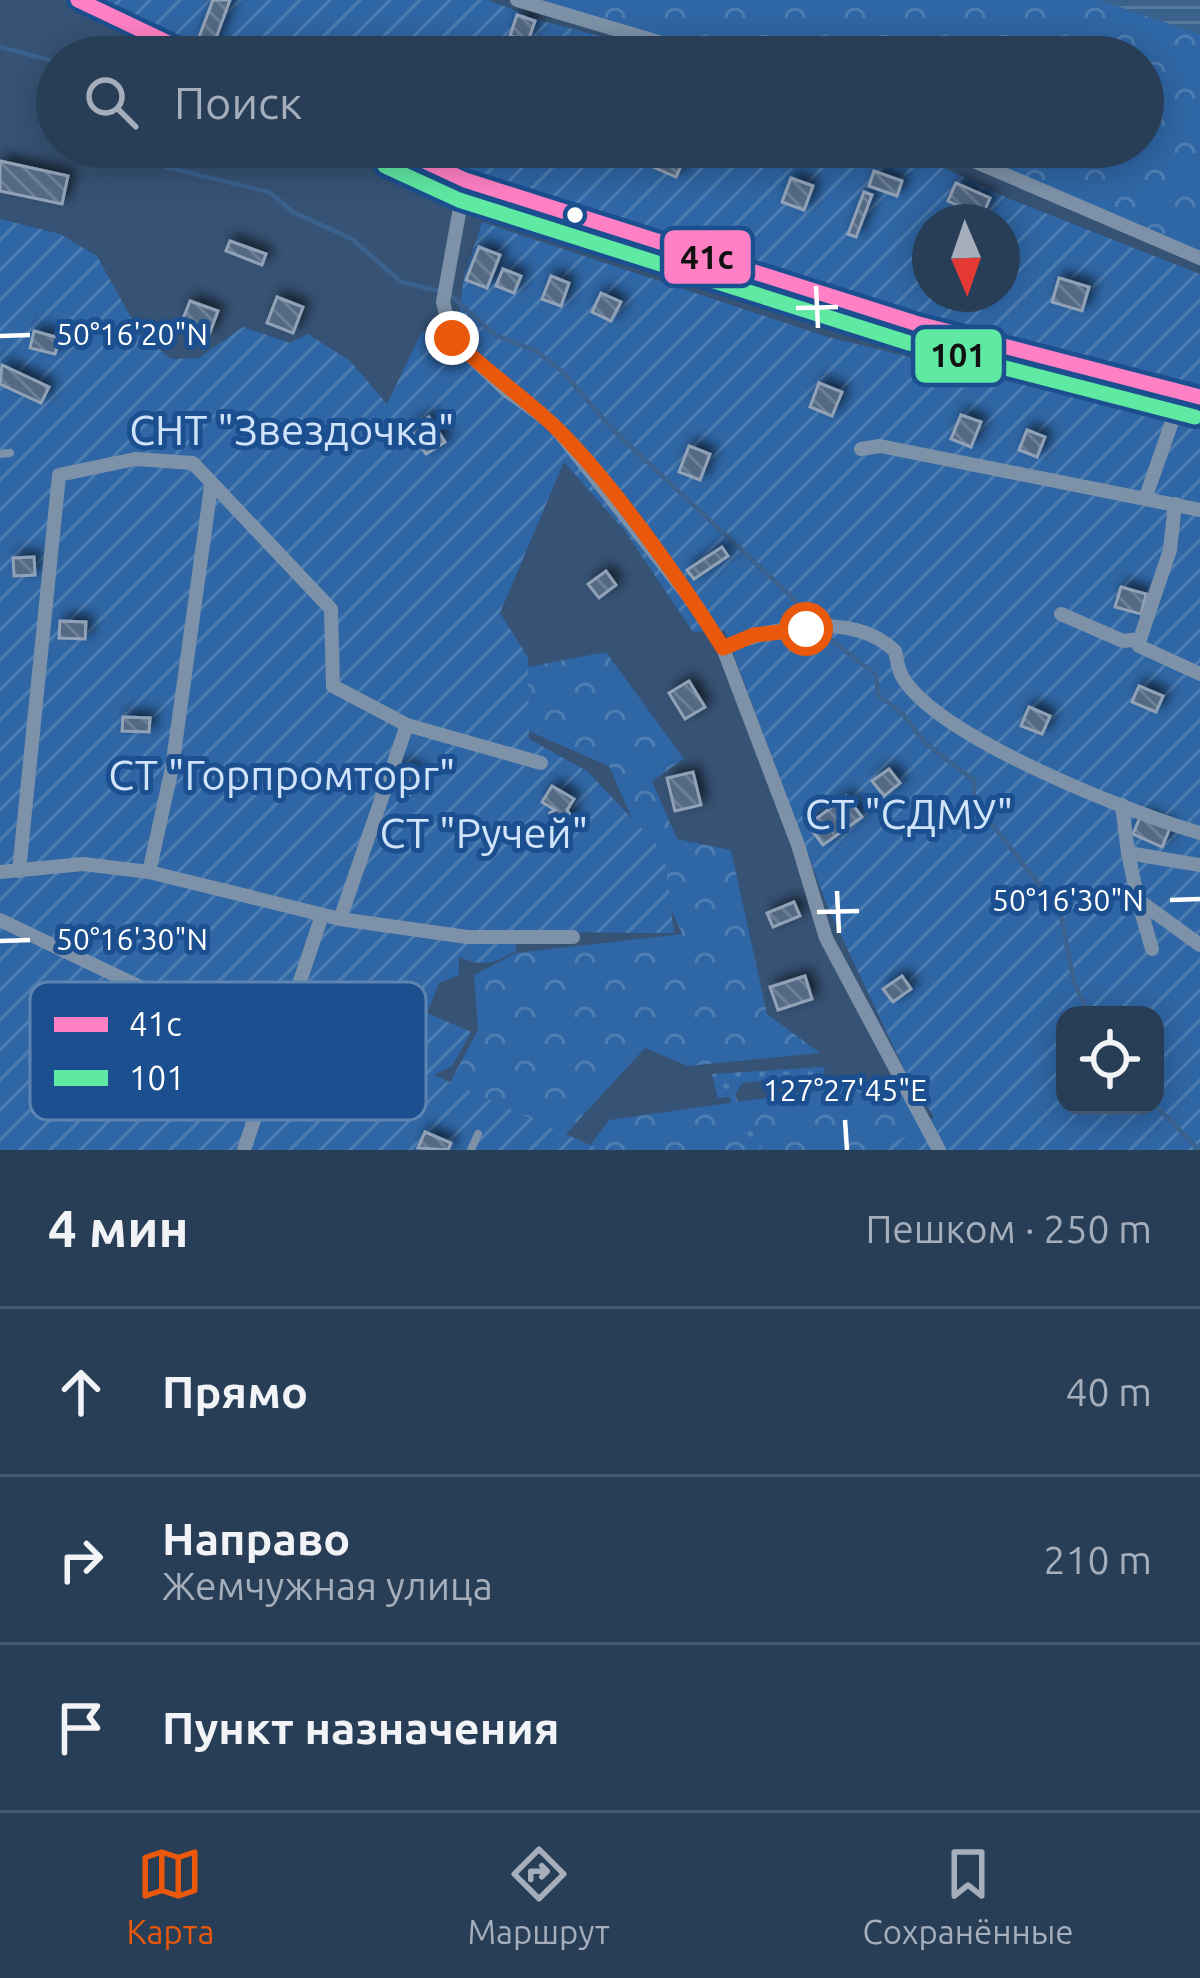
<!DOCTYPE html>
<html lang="ru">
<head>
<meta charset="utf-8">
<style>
	body { margin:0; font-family:Ubuntu,sans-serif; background:#344961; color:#f1f3f6 }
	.controls { position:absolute; right:36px; bottom:36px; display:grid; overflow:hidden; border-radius:24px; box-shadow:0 6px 30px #0003 }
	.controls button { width:108px; height:108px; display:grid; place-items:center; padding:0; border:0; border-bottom:3px solid #44576d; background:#283e57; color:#f1f3f6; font:60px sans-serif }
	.compass { position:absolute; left:912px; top:204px; width:108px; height:108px; border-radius:50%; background:#283e57; box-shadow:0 6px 30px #0003; rotate:178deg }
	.stop { position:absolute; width:36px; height:36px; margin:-27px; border:9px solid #ea580c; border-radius:50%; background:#fff }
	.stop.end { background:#ea580c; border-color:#fff; box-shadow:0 3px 12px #0008 }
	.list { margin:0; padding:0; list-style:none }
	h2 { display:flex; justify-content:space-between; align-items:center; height:156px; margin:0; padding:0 48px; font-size:51px }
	h2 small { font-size:39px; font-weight:400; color:#a5aeba }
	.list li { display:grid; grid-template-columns:78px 1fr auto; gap:36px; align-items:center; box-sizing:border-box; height:168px; padding:0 48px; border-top:3px solid #44576d }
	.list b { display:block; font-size:45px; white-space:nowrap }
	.list p { margin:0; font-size:39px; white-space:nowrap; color:#a5aeba }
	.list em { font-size:39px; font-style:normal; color:#a5aeba }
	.icon { flex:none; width:66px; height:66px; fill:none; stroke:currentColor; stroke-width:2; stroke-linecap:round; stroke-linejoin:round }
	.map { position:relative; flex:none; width:1200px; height:1150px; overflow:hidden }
	.search { position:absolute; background:#283e57; box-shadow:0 6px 30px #0003; left:36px; right:36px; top:36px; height:132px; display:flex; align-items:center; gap:30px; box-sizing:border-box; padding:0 42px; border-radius:66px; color:#a5aeba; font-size:45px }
	.sheet { height:660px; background:#283e57 }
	nav { display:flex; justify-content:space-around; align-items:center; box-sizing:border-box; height:168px; border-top:3px solid #44576d; background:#283e57; font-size:33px; color:#a5aeba }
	nav a { display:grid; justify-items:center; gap:6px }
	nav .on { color:#ea580c }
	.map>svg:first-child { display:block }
	.forest { fill:url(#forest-crowns) }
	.park { fill:url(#park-dots) }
	.garden { fill:url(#garden-furrows); fill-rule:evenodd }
	.water { fill:url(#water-rules) }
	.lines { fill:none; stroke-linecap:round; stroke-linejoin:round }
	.stream { stroke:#3b618d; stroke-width:4.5 }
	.building { fill:url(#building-back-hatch); stroke:#92a2b6; stroke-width:3; filter:url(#shadow) }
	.service { stroke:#7d92a8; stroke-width:8 }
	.minor { stroke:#7d92a8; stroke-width:14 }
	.tertiary { stroke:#7d92a8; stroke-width:18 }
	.bus-1-casing { stroke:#1b4f8f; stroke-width:24 }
	.bus-2-casing { stroke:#1b4f8f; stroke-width:24 }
	.bus-1 { stroke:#ff80c5; stroke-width:15 }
	.bus-2 { stroke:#60e9a3; stroke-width:15 }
	.route { stroke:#ea580c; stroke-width:15 }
	.ticks { fill:none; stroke:#fff; stroke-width:4.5 }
	.bus-dot { fill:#fff; stroke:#1b4f8f; stroke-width:4.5 }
	.labels { text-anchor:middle; stroke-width:10; stroke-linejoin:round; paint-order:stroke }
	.park-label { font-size:42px; fill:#cfe3fa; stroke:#1b4f8f }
	.key { fill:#1b4f8f; stroke:#5f84b1; stroke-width:3 }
	.key-label { font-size:33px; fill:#fff }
	.ticks-label { font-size:30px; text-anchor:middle; fill:#fff; stroke:#1b4f8f; stroke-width:10; stroke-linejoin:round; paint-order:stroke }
	.line-badge { stroke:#1b4f8f; stroke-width:4.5 }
	.pale-badge-label { font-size:33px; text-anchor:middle; font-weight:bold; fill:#111 }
</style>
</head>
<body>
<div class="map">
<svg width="1200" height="1150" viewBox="0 0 1200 1150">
	<defs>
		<pattern id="forest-crowns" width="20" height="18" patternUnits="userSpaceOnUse" patternTransform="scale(3)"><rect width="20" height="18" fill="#2f66a5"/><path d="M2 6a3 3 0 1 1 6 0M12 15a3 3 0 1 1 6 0" fill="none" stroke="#4e7db2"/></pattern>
		<pattern id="park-dots" width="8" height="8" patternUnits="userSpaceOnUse" patternTransform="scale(3)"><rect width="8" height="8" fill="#2f66a5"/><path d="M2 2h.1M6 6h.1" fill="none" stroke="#4e7db2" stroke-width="1.8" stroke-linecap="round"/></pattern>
		<pattern id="garden-furrows" width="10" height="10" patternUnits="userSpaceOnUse" patternTransform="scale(3)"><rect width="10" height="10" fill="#2f66a5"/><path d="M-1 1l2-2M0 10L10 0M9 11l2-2" fill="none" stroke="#4e7db2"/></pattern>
		<pattern id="water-rules" width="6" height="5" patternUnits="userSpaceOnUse" patternTransform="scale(3)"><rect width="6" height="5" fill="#3b618d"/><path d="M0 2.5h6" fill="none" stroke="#58799e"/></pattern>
		<pattern id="building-back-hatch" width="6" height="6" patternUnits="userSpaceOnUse" patternTransform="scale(3)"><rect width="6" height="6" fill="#526984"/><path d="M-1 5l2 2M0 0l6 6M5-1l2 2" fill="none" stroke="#6c8096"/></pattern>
		<filter id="shadow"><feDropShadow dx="6" dy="-6" stdDeviation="6" flood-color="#0009"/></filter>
	</defs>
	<rect width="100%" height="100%" fill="#365274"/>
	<g class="forest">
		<polygon points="529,0 1099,0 1200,34 1200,262 933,147 1143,147 1143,57 726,57"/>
		<polygon points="606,652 684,759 652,781 677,839 731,850 767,1014 820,1053 688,1066 645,1048 551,1150 448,1086 478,1030 474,975 516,953 682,934 609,766 512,724 523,668"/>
		<polygon points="895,1080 932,1150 587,1150 609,1120"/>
	</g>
	<polygon class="park" points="823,1067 826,1073 742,1083 735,1095 763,1150 755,1150 729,1097 718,1098 712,1074"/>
	<g class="garden">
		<polygon points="99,0 488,0 542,21 681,57 215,57"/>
		<path d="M412,147H900L1007,198L1200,274V386L931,322L483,177ZM930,222H1002V294H930Z"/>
		<path d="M0,219L60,234L97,256L140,334L171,359L199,358L243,327L290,343L308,334L350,361L387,404L423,329L429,344L456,336L464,276L482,222L828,337L1200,428V1150H884L934,1117L907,1075L828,908L725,631L693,632L625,531L564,462L500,613L528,657L529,739L587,771L664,852L674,933L516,932V951C493,964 483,967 459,957V975L439,983L427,1013L471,1032L452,1066L434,1075L601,1150H0ZM1065,1015H1155V1105H1065Z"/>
	</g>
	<polygon class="water" points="1099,0 1200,0 1200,34"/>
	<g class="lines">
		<g class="stream">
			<polyline points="0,47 57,62"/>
			<polyline points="130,147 140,158 165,167 269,192 293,212 352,239 401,282 440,291"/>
			<polyline points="450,295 495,335 536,351 563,372 613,430 793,598 812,623"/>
			<polyline points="820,631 876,675 878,695 902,713 926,744 975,781 973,800 1060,911 1074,982 1089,1015"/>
			<polyline points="1155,1105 1199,1150"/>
		</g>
	</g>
	<g class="building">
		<polygon points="213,0 230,0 213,46 198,40"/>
		<polygon points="517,15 535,21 528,41 510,36"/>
		<polygon points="659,147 688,150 676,177 651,166"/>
		<polygon points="0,161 68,176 62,204 0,191"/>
		<polygon points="874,171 902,181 897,196 869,186"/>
		<polygon points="791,178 813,186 804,210 782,202"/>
		<polygon points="956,183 990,198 982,216 948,201"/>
		<polygon points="864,192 872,195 856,237 848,234"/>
		<polygon points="230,241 266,254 262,265 226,251"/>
		<polygon points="479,247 500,255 487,288 466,280"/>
		<polygon points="503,269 521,276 514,293 496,286"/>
		<polygon points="551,276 569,283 561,306 542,299"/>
		<polygon points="1059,278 1089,287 1082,311 1052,302"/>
		<polygon points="601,293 621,302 611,321 592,312"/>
		<polygon points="277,297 303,307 293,333 267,323"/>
		<polygon points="190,301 218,311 209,335 181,324"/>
		<polygon points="34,331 60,338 55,354 30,348"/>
		<polygon points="2,365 49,387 41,403 0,384"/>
		<polygon points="819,383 842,392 832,416 810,407"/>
		<polygon points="961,415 981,422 971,447 951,439"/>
		<polygon points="429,417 445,442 426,454 410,429"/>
		<polygon points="1027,430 1045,437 1037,457 1019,450"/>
		<polygon points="689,446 710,454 700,480 679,472"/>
		<polygon points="722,547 728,556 694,579 687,570"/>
		<polygon points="34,557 35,575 14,576 13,558"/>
		<polygon points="606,571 616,585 599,598 588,584"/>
		<polygon points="1121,587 1146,594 1141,614 1115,607"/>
		<polygon points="60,621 86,622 85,639 59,638"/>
		<polygon points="689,681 705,707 685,719 669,693"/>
		<polygon points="1139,686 1163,696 1156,712 1132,702"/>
		<polygon points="1029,707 1050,716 1042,734 1021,726"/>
		<polygon points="123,717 150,718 149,732 122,731"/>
		<polygon points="399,765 418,771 410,794 392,788"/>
		<polygon points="889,769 900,783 884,796 872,781"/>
		<polygon points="693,772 701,805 675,811 667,778"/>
		<polygon points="552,786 574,799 567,810 576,824 563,832 550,813 555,810 542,802"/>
		<polygon points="846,796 862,817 823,845 808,825"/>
		<polygon points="1141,815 1170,828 1162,847 1133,834"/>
		<polygon points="794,902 800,916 773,927 767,913"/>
		<polygon points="805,976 812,999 778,1010 770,987"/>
		<polygon points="902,976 911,989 893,1002 883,989"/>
		<polygon points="425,1132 451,1143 448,1150 418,1148"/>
	</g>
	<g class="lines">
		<g class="service">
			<polyline points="0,454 10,453"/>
			<polyline points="471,1150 478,1134"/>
		</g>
		<g class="minor">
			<polyline points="517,0 709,57"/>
			<polyline points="941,147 1200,258"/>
			<polyline points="465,180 443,302 452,338 506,390 552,423 697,607 723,648 798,845 826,938 939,1150"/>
			<polyline points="861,449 880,446 1200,510"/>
			<polyline points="1145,499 1182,393"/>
			<polyline points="1061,614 1123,641 1140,639 1170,550 1175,504"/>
			<polyline points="1140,639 1139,646 1200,674"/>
			<path d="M723,648C772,627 852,610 895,651C897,660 898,670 903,678C940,738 1130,813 1200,833"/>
			<polyline points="1122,805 1128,853 1200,865"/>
			<polyline points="1128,853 1138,900 1200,945"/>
			<polyline points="19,871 59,475 135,459 193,463 331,609 333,686 407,725 541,763"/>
			<polyline points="0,872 83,864 149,872 340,919 467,937 573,937"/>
			<polyline points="149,872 172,768 211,487"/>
			<polyline points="1138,900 1152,949"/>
			<polyline points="340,919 407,725"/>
			<polyline points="0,920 276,1052"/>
			<polyline points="244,1150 322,915"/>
		</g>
		<g class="tertiary">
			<polyline points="78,0 198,57"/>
			<polyline points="394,147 465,180 915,323 1200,397"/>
		</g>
		<defs>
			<g id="bus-1">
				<polyline points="78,0 198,57"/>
				<polyline points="394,147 465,180 915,323 1200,397"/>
			</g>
			<polyline id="bus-2" points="385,166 459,200 909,343 1195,417"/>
		</defs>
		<use href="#bus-1" class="bus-1-casing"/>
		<use href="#bus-2" class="bus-2-casing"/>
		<use href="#bus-1" class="bus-1"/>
		<use href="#bus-2" class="bus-2"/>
	</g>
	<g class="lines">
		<path class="route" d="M452,338C484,370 520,394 552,424C608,477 681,581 723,648L754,635L806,629"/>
	</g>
	<path class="ticks" d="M816,286L818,328M796,308L838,307M0,336L30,335M837,891L839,933M1170,900L1200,899M817,912L859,911M0,941L30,940M845,1120L847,1150"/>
	<circle class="bus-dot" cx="575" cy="215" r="10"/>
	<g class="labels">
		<g class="park-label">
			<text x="292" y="445">СНТ "Звездочка"</text>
			<text x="282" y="790">СТ "Горпромторг"</text>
			<text x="909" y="829">СТ "СДМУ"</text>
			<text x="484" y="848">СТ "Ручей"</text>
		</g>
	</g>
	<rect x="30" y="982" width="396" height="138" rx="18" class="key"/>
	<rect x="54" y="1017" width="54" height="15" fill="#ff80c5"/>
	<rect x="54" y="1070" width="54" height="16" fill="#60e9a3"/>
	<g class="key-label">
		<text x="129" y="1036">41с</text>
		<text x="129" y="1090">101</text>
	</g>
	<g class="ticks-label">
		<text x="132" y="345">50°16'20"N</text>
		<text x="1068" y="911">50°16'30"N</text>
		<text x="132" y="950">50°16'30"N</text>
		<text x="845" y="1101">127°27'45"E</text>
	</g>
	<g class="line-badge">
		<rect x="662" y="228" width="91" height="58" rx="12" fill="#ff80c5"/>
		<rect x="913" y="327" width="91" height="58" rx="12" fill="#60e9a3"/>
	</g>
	<g class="pale-badge-label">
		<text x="707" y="269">41с</text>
		<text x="958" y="367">101</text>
	</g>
</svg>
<div class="controls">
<button><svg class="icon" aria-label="locate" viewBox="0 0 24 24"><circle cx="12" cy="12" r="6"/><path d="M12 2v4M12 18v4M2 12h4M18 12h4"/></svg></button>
</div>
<svg class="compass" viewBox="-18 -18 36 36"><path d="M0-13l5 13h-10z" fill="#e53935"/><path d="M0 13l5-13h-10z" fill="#a5aeba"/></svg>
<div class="stop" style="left:806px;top:629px"></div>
<div class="stop end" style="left:452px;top:338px"></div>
<div class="search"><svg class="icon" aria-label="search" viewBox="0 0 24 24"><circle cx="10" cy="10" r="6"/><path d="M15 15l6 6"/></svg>Поиск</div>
</div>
<section class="sheet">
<h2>4 мин<small>Пешком · 250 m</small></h2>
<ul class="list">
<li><svg class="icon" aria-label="ahead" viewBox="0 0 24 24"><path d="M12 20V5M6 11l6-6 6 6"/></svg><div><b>Прямо</b></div><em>40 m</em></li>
<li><svg class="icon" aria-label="right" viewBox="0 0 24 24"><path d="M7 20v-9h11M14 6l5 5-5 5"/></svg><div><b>Направо</b><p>Жемчужная улица</p></div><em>210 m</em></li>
<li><svg class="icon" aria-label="arrive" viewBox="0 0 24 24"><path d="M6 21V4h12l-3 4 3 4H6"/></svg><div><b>Пункт назначения</b></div></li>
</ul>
</section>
<nav>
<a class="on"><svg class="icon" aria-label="map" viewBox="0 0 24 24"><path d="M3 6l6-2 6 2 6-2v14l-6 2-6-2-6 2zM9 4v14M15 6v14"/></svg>Карта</a>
<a><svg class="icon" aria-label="directions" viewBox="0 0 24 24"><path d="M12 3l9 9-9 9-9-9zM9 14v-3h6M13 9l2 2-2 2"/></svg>Маршрут</a>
<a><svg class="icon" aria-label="saved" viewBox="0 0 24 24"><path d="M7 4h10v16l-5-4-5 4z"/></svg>Сохранённые</a>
</nav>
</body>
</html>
